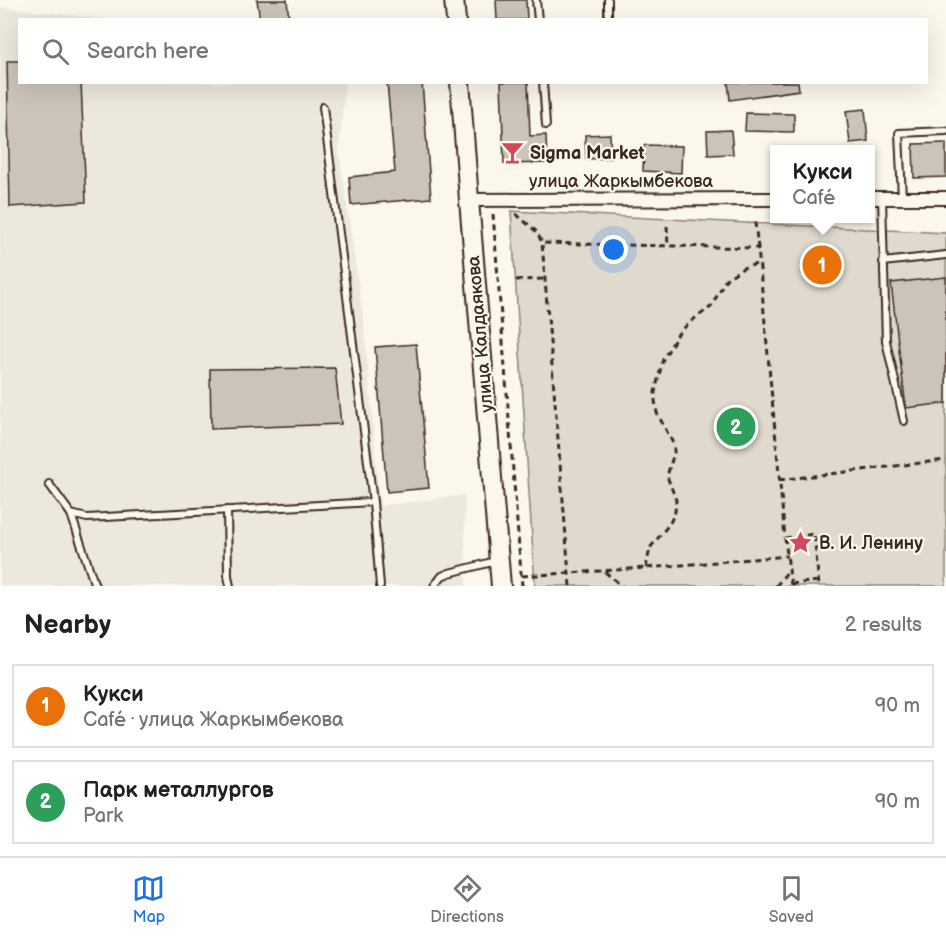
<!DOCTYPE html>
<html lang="en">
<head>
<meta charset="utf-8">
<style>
	body { margin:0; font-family:"Balsamiq Sans",sans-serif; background:#f6f6f6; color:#202124 }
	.you { position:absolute; left:614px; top:250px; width:21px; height:21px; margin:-15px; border:4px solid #fff; border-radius:50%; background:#1a73e8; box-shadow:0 0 0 9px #1a73e833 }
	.badge { display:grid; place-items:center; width:39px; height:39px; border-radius:50%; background:#1a73e8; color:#fff; font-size:20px; font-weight:700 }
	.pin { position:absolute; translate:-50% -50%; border:3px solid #fff; box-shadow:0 2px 6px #0006 }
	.popup { position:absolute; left:770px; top:145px; width:105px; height:78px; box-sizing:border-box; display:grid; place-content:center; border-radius:0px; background:#fff; filter:drop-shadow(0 2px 4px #0005); font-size:20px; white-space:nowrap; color:#757577 }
	.popup b { font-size:22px; color:#202124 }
	.popup::after { content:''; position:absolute; left:50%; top:100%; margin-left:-12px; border:12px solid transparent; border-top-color:#fff }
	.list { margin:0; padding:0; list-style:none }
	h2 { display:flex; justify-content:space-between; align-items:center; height:78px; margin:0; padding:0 24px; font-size:26px }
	h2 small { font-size:20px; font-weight:400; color:#757577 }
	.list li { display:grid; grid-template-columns:39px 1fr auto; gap:18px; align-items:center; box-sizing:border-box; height:84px; margin:0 12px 12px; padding:0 12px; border:2px solid #e0e0e0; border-radius:0px }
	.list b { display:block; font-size:22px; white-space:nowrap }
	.list p { margin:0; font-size:20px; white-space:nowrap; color:#757577 }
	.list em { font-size:20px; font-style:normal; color:#757577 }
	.icon { flex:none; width:33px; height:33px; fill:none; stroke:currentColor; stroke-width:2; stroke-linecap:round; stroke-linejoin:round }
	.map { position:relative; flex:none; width:946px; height:586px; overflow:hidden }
	.search { position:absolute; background:#fff; box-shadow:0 6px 24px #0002; left:18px; right:18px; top:18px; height:66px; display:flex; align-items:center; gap:15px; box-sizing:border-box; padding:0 21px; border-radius:0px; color:#757577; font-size:22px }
	.sheet { height:270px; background:#fff }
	nav { display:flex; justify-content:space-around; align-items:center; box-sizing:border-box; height:84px; border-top:2px solid #e0e0e0; background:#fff; font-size:16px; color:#757577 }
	nav a { display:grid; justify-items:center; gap:3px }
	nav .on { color:#1a73e8 }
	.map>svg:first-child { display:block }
	.built { fill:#ede8dd }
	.green { fill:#dfd9ce; stroke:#8d8276; stroke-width:1.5 }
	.building { fill:#ccc4b9; stroke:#3b2a1e; stroke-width:1.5 }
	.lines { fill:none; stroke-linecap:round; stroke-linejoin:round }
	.lane-casing { stroke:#3b2a1e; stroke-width:10 }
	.street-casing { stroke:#3b2a1e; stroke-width:16 }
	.secondary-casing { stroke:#3b2a1e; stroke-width:22 }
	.path { stroke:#3b2a1e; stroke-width:3; stroke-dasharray:6 4.5; stroke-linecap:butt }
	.lane { stroke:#fbf7ec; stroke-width:6 }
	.street { stroke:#fbf7ec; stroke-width:12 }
	.secondary { stroke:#fbf7ec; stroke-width:18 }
	.labels { text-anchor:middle; stroke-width:4.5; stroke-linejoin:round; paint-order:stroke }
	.poi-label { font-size:18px; font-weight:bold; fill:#3b2a1e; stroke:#fbf7ec; text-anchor:start }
	.street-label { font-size:18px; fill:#3b2a1e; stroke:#fbf7ec }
</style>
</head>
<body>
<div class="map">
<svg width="946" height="586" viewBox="0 0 946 586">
	<rect width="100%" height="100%" fill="#fbf7ec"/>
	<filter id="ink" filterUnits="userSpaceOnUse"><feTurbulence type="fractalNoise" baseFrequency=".0167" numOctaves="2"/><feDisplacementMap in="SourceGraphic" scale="12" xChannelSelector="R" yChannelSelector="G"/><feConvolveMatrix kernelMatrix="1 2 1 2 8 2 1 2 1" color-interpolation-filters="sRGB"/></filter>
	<g filter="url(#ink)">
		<polygon class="built" points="0,7 105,19 20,20 20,82 345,83 339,152 364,322 380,506 464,495 466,586 0,586"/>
		<polygon class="green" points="511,211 946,233 946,586 535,586"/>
		<g class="building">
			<polygon points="257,0 287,0 289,20 260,20"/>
			<polygon points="496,0 526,0 527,20 497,20"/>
			<polygon points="7,61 20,61 20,82 81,82 86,202 10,207"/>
			<polygon points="387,82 422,82 431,198 351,205 349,177 395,172"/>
			<polygon points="501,82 528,82 530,136 546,135 547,163 504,164"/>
			<polygon points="728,82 798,82 799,90 730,100"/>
			<polygon points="865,109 868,141 850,143 846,111"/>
			<polygon points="746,113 794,114 794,132 745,131"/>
			<polygon points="731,130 733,154 708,155 707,131"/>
			<polygon points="610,134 611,158 586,159 585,135"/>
			<polygon points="946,143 946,177 914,178 913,144"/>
			<polygon points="644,145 682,146 681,173 643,171"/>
			<polygon points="946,277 946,403 906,408 891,283"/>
			<polygon points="416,344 429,488 387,492 375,347"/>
			<polygon points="335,368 341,424 211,429 210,369"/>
		</g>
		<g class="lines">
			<defs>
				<g id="lane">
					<polyline points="536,0 538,20"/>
					<polyline points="608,0 608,20"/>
					<polyline points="543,82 546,125"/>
					<polyline points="323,107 373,502 380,586"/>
					<polyline points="882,198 886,341 904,421"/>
					<polyline points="902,198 899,133 946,131"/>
					<polyline points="883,262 946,255"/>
					<polyline points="49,484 71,514 87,518 373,502"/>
					<polyline points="227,510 228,576 230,586"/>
					<polyline points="71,514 95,586"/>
					<polyline points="434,586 442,576 449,573 496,561"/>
				</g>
				<g id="street">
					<polyline points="870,198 946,198"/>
					<polyline points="469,200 774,199"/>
				</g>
				<g id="secondary">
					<polyline points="454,0 456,20"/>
					<polyline points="460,82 469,200 501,586"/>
				</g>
			</defs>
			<use href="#lane" class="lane-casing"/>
			<use href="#street" class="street-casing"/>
			<use href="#secondary" class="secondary-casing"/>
			<g class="path">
				<polyline points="493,214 522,586"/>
				<polyline points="516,214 537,232 542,243"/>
				<polyline points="755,222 758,248"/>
				<polyline points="667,226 668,246"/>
				<polyline points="516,280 545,279"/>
				<polyline points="779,480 946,460"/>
				<polyline points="785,538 814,534 819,586"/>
				<polyline points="646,568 650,548 670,523 675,512 676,500 667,476 674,453 674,445 657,413 655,401 655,392 663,359 678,334 690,322 711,307 726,279 743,268 760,263"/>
				<polyline points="605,572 622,586"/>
				<polyline points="522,576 646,568 787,556"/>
				<polyline points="791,584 819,581"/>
				<polyline points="570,586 542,243 758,248 785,538 791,586"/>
				<polyline points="776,586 788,571"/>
			</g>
			<use href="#lane" class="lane"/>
			<use href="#street" class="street"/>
			<use href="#secondary" class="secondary"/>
		</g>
	</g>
	<defs>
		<symbol id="bar-bare" viewBox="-9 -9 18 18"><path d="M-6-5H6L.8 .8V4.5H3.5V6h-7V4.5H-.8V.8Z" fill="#d1495b" stroke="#fbf7ec" stroke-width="2.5" paint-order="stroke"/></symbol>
		<symbol id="sight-bare" viewBox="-9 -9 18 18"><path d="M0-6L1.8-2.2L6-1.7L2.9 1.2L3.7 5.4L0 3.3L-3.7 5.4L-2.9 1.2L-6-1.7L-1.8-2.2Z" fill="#d1495b" stroke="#fbf7ec" stroke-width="2.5" paint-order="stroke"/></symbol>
	</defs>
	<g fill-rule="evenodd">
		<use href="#bar-bare" x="496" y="136" width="33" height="33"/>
		<use href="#sight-bare" x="784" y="526" width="33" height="33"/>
	</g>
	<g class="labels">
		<g class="poi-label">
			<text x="530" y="159">Sigma Market</text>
			<text x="819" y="549">В. И. Ленину</text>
		</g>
		<g class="street-label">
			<text x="621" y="187">улица Жаркымбекова</text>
			<text transform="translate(480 334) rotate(-95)" y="6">улица Калдаякова</text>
		</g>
	</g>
</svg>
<div class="you"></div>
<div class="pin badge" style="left:822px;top:265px;background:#e8710a">1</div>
<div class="popup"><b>Кукси</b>Café</div>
<div class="pin badge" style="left:736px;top:427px;background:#2e9e5b">2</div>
<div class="search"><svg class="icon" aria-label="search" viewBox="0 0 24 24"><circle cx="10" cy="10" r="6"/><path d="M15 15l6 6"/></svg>Search here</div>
</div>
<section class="sheet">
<h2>Nearby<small>2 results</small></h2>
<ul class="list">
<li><span class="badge" style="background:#e8710a">1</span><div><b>Кукси</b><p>Café · улица Жаркымбекова</p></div><em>90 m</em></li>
<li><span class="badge" style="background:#2e9e5b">2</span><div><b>Парк металлургов</b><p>Park</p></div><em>90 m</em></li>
</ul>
</section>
<nav>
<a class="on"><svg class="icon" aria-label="map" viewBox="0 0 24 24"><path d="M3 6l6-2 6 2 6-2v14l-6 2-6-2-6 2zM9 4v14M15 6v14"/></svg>Map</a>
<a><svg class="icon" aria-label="directions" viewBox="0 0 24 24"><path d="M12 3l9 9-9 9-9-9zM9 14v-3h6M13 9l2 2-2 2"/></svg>Directions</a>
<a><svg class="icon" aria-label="saved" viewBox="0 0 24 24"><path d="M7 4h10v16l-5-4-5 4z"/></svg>Saved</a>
</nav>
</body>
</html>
